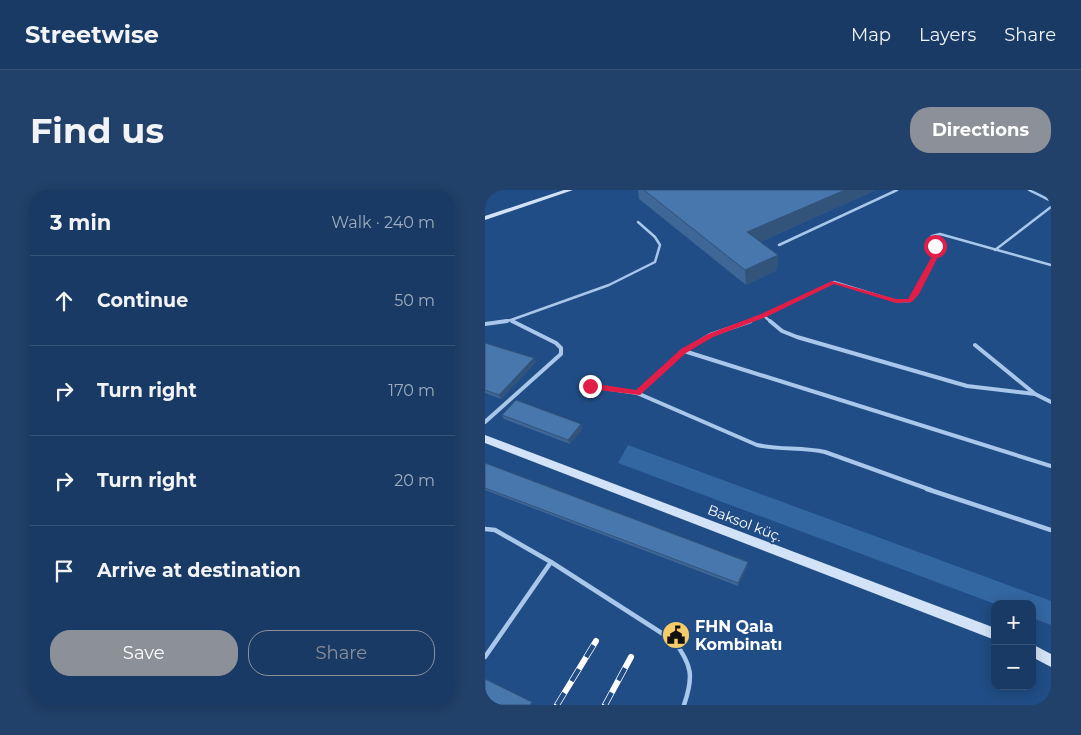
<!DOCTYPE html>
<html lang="en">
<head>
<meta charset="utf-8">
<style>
	body { margin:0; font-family:Montserrat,sans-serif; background:#21416a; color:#f1f3f6 }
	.controls { position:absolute; right:15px; bottom:15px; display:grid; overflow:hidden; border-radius:10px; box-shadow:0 2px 12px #0003 }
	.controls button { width:45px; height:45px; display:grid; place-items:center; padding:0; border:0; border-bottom:1px solid #365478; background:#183a64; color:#f1f3f6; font:25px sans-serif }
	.stop { position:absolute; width:15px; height:15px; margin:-11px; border:4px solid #e11d48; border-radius:50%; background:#fff }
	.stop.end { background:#e11d48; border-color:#fff; box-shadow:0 1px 5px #0008 }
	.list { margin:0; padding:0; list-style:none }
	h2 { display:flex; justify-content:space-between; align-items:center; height:65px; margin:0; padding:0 20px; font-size:21px }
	h2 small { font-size:16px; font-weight:400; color:#9fadbf }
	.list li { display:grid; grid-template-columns:32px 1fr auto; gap:15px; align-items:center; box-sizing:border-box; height:90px; padding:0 20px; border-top:1px solid #365478 }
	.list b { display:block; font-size:19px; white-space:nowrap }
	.list em { font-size:16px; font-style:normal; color:#9fadbf }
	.actions { display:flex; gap:10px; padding:15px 20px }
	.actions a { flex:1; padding:11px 0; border:1px solid #8c9099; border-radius:20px; text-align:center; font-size:18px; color:#8c9099 }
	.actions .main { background:#8c9099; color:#fff }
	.icon { flex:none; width:28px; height:28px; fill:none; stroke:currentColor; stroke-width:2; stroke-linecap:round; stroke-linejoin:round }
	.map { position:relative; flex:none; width:566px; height:515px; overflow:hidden; border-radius:20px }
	header { display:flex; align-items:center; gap:30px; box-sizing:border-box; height:70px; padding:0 25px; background:#183a64; border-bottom:1px solid #365478 }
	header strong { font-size:24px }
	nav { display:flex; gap:28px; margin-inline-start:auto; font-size:18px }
	.intro { display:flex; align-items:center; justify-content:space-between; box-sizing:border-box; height:120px; padding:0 30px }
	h1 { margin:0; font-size:35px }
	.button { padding:12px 22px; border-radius:20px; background:#8c9099; color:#fff; font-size:18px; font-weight:700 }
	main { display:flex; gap:30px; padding:0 30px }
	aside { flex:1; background:#183a64; border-radius:20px; box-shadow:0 2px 12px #0003 }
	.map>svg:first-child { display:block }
	.green { fill:#3367a2 }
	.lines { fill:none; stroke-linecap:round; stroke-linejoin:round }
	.lane-far2 { stroke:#a8c7ea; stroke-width:2.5 }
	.lane-far1 { stroke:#a8c7ea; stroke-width:4 }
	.lane { stroke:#a8c7ea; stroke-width:4.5 }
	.secondary { fill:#d3e3f7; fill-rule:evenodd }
	.rail-casing { stroke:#fff; stroke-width:6 }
	.rail { stroke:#204d85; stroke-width:4.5; stroke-dasharray:14; stroke-linecap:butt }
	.wall { fill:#3e6696 }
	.shaded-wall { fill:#32537a }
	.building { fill:#4877ae; stroke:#32537a }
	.route { fill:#e11d48 }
	.labels { text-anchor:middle; stroke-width:4; stroke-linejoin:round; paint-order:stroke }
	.street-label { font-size:14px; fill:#fff; stroke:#204d85 }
	.near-poi-label { font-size:16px; font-weight:bold; fill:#fff; stroke:#204d85; text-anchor:start }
</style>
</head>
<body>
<header>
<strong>Streetwise</strong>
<nav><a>Map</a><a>Layers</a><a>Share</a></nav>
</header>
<div class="intro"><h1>Find us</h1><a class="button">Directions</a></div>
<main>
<aside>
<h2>3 min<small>Walk · 240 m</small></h2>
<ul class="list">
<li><svg class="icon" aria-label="ahead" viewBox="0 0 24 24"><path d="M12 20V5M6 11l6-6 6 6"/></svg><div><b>Continue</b></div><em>50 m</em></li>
<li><svg class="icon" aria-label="right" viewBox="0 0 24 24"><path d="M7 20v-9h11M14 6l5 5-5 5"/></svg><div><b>Turn right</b></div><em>170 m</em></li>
<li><svg class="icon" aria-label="right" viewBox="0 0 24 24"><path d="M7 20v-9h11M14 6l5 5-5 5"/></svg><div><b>Turn right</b></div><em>20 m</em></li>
<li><svg class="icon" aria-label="arrive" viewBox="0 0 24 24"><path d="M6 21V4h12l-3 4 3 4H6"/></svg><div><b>Arrive at destination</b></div></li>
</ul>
<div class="actions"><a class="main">Save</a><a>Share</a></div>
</aside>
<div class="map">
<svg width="566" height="515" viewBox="0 0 566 515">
	<rect width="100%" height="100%" fill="#204d85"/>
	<polygon class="green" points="143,255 566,411 566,435 547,428 547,414 510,414 133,273"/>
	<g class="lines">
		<g class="lane-far2">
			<polyline points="544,0 566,11"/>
			<polyline points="294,55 412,0"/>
			<polyline points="510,60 566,17"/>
			<polyline points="279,126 286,132"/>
			<polyline points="26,130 30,132"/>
			<polyline points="13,132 26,130 124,95 170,72 175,55 170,47 153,32"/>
			<polyline points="262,132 279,126 349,92 411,111 425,111 453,61 444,50 447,46 455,44 566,75"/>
		</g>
		<g class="lane-far1">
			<polyline points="285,131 297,141 312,147 482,196 550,204 566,212"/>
			<polyline points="0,134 22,131"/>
			<polyline points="490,155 550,204"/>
			<polyline points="199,161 566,276"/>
			<path d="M105,196L152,203L272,255C295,260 317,257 340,262L446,300"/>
			<polyline points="152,203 199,161 225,145 266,131"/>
			<polyline points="0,232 76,164 76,158 71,153 27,131"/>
		</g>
		<g class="lane">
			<polyline points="442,299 566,340"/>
			<path d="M0,339L10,340L66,372L189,451C207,475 209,486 199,515"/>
			<polyline points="0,467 66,372"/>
		</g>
		<g class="secondary">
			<polygon points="79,0 88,0 0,30 0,26"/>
			<polygon points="0,245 510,438 510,450 0,253"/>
			<polygon points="547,454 566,464 566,477 547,467"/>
		</g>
		<defs>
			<g id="rail">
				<polyline points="72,515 111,451"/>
				<polyline points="120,515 146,467"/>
			</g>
		</defs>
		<use href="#rail" class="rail-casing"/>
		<use href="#rail" class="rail"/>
	</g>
	<g class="wall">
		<polygon points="153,0 391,0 275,52 293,65 292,80 261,95 154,9"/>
		<polygon points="0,153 51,172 16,209 0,203"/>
		<polygon points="17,225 98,238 85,254 19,229"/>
		<polygon points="0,273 263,372 263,375 253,396 0,300"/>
	</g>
	<g class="shaded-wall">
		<polygon points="360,0 391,0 263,57 262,42"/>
		<polygon points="293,65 292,80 261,95 260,80"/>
		<polygon points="49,168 51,172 16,209 14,205"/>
		<polygon points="96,234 98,238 85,254 83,250"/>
		<polygon points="263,372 263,375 253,396 253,393"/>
	</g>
	<g class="building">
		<polygon points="159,0 360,0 262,42 293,65 260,80"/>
		<polygon points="0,153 49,168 14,205 0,200"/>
		<polygon points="31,210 96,234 83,250 17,225"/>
		<polygon points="0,273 263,372 253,393 0,298"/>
		<polygon points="0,489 47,512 45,515 0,515"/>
	</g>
	<polygon class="route" points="450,54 456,61 434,104 427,112 411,113 349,94 281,127 228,147 201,163 155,205 105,199 101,196 105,193 151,200 196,159 223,144 276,124 347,91 411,109 423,109 450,61 447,56"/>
	<defs>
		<symbol id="civic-disc" viewBox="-11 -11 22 22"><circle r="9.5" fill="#f7cc68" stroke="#204d85"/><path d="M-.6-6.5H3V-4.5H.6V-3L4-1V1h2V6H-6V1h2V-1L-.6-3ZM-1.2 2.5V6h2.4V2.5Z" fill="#111"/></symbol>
	</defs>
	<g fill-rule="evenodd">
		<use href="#civic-disc" x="175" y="429" width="32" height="32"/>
	</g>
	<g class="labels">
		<g class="street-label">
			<text transform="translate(260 333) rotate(21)" y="5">Baksol küç.</text>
		</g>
		<g class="near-poi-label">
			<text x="210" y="442">FHN Qala<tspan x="210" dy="18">Kombinatı</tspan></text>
		</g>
	</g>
</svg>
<div class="controls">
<button>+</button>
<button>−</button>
</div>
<div class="stop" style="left:450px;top:56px"></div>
<div class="stop end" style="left:105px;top:196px"></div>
</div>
</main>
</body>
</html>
